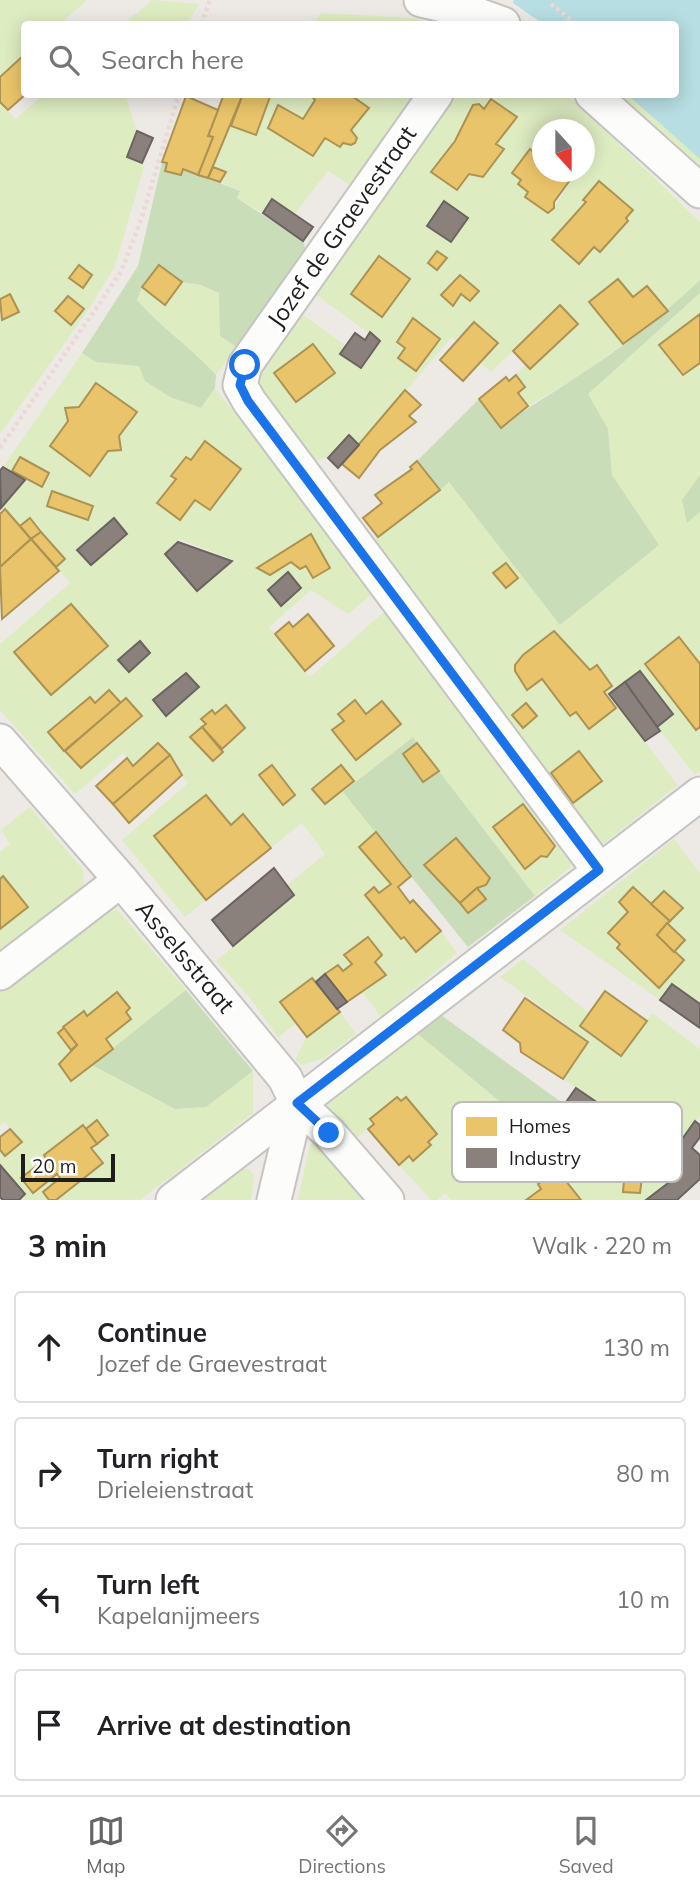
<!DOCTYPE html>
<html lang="en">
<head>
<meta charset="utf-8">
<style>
	body { margin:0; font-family:Mulish,sans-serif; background:#f2f2f2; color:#202124 }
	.compass { position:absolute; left:532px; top:119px; width:63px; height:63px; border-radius:50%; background:#fff; box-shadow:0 4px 18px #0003; rotate:159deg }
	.scale { position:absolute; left:21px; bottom:18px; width:94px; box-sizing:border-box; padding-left:7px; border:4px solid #1e1e1e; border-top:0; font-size:19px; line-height:24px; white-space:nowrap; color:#1e1e1e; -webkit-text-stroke:5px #fff; paint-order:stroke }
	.stop { position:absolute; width:21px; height:21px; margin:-16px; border:5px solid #1a73e8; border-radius:50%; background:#fff }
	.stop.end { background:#1a73e8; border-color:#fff; box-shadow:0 2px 7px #0008 }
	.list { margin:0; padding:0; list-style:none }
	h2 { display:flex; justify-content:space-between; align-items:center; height:91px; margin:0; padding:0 28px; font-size:30px }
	h2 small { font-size:23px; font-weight:400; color:#757577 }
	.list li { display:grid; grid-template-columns:46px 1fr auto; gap:21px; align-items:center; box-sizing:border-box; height:112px; margin:0 14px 14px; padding:0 14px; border:2px solid #e0e0e0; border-radius:7px }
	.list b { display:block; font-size:26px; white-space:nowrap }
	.list p { margin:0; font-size:23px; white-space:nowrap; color:#757577 }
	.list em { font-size:23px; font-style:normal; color:#757577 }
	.icon { flex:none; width:38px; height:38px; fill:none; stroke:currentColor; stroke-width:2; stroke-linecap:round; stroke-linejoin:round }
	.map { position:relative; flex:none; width:700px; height:1200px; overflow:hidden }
	.search { position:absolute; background:#fff; box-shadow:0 4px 18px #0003; left:21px; right:21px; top:21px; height:77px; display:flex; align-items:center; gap:18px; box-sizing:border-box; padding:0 24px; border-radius:7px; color:#757577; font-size:26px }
	.sheet { height:595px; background:#fff }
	nav { display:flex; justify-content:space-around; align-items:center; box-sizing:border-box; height:98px; border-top:2px solid #e0e0e0; background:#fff; font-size:19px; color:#757577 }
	nav a { display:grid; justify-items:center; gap:4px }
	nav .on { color:#666564 }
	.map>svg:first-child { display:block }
	.grass { fill:#deecc2; fill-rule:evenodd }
	.forest { fill:#caddb9 }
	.water { fill:#b7dee2 }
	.homes { fill:#e9c46a; stroke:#ac9253; stroke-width:2 }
	.industry { fill:#8a817c; stroke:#6a6360; stroke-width:2 }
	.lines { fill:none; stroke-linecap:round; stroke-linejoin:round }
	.minor-casing { stroke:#c5c4c2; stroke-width:37 }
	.path { stroke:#ebd8d8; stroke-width:4.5; stroke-dasharray:3.5 3.5; stroke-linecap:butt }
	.minor { stroke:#fcfcfb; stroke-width:33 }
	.route { stroke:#1a73e8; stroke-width:9 }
	.labels { text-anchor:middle; stroke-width:7; stroke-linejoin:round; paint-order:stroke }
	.street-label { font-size:24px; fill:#1e1e1e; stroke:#fff }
	.key { fill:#fff; stroke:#bcbcbc; stroke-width:2 }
	.key-label { font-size:19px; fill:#1e1e1e }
</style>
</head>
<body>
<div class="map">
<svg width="700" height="1200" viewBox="0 0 700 1200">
	<rect width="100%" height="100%" fill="#edeae6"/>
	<g class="grass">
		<polygon points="0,0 87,0 60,24 24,24 24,55 0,77"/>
		<polygon points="152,0 199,4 187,24 124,24"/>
		<polygon points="321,13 412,18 433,24 313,24"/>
		<polygon points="44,95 125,95 137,131 127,157 142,163 144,167 115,266 89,309 0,434 0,316 3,320 19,312 11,294 0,299 0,102 15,119"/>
		<polygon points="271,95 310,95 315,100 303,119 278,105 268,128 313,156 325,138 340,147 343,143 351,145 355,142 357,137 351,130 366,109 349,95 415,95 350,185 328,171 294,215 272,200 263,213 237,198 240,191 220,182 226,172 213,167 231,126 256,135"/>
		<path d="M458,95H568L700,222V280L668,311L633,297L618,279L589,302L623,344L577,377L528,406L518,393L525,386L516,375L526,365L531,369L578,324L560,306L491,372L480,363L498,343L474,322L457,341L452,337L359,445L349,435L328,458L309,461L256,388L259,374L302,314L346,346L341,354L362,368L380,341L316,295ZM492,99L517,117L496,144L503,149L483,177L469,174L457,190L431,172L455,141L473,105L479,104L484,109ZM542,130H584V172H576L554,208L547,213L525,197L528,192L518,184L521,180L513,173L529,150L539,156L542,154ZM599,181L633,210L626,218L628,221L601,252L594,247L579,264L552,240L586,202L583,200ZM444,201L468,218L451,242L427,226ZM379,257L381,316L351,294ZM460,275L479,291L470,301L461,294L453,306L441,295ZM413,319L439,339L416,371L398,358L405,348L397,342ZM313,344L335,373L297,402L275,373Z"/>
		<polygon points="610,95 628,95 700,159 700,173"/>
		<path d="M182,282L201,285L220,293V336L236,347L216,375C191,347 161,328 137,300L142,287L165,304Z"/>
		<path d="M700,293V314L659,345L683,375L700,363V475L682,500L687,523L700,512V664L679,637L645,664L696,729L700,727V771L695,775L657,727L639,671L609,695L678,785L603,844L591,841L371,543L449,482L561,624L659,545L612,475L608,429L587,394ZM554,631L590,670L597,665L612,686L604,692L615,708L576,712L569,715L542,679L527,690L517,676L516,665Z"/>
		<path d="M82,353L96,362L140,366L201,408L215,388L319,521L371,595L348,614L311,590L269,627L310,677L384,612L577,862L535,896L413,737L343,792L376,832L359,847L391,884L379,893L374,887L365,896L401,939L404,937L416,952L441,931L457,953L381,1017L363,993L386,975L375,962L382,955L368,937L345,955L352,964L343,971L338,965L316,982L312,978L281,1002L296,1023L278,1038L251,999L216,961L294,895L287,885L325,854L302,823L271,848L244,815L231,825L206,795L154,836L206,900L185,917L122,840L188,783L175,767L177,763L158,743L133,766L123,753L75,794L0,710V644L70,583L56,567L65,558L30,518L20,526L1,508L25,480L42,487L49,473L20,457L12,471L3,467ZM97,383L137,412L119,436L121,450L108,451L90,476L50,446L68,421L65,408L79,407ZM205,442L241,469L210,510L195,500L180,520L158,503L176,479L172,476L186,457L191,460ZM52,491L93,506L89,519L47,506ZM113,518L127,533L91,565L78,550ZM179,539L236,561V562L232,561L197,591L165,554ZM287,573L301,588L282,605L268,589ZM70,604L107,647L51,695L15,652ZM186,673L199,688L166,715L154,700ZM109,691L121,703L126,698L141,716L80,768L48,732L90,697L95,703ZM355,700L366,714L382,701L400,724L357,760L332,731L344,721L338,713ZM226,706L245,728L213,761L191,738L206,724L201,718L211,710L215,714ZM272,765L295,795L282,804L259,775Z"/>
		<polygon points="30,807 83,870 84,885 0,954 0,929 28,907 4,877 0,879 0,852 10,844 1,830"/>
		<polygon points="674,839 700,873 700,1004 672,984 660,1000 560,930"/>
		<polygon points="117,909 186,990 113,1049 106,1039 131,1018 126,1012 130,1008 118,992 87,1016 83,1011 58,1033 71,1050 59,1065 71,1081 92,1065 175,1109 206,1107 253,1071 253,1113 140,1200 19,1200 25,1194 0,1165 0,1150 21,1142 5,1122 0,1125 0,989 85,922"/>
		<polygon points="523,959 589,1013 580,1026 621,1056 652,1013 700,1049 700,1115 663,1166 676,1177 646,1200 581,1200 558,1171 539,1184 541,1189 526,1200 451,1200 445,1193 437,1200 431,1200 399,1165 409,1156 414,1161 431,1145 428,1142 437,1134 407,1097 401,1101 397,1097 370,1119 374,1124 355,1139 327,1105 418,1034 556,1148 590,1123 614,1139 625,1122 563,1079 589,1041 500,977"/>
		<polygon points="340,1012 356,1034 324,1058 303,1065 295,1060 307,1037"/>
		<polygon points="322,1143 370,1200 298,1200 310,1144"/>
		<polygon points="240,1169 249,1169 254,1176 251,1200 197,1200"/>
	</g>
	<g class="forest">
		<path d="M162,162L167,163L165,171L181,175L183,169L240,191L237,198L303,241L306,251L236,347L220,336L219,293L201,285L182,282L159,265L142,287L137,300C161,328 191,347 216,375L215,388L201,408L170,397L145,381L139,366L96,362L82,353L138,266Z"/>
		<path d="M700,280V293L588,394L608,429L612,475L659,545L560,625L449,482L440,490L417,461L479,399L502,427C526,408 552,394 578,376C623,347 661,317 700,280Z"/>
		<polygon points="700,475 700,512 687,523 682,500"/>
		<polygon points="413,737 417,743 403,754 423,781 439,771 535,896 468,947 343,792"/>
		<polygon points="186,990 253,1071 206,1107 175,1109 92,1065"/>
		<polygon points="441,1015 590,1123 556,1148 418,1034"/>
	</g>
	<polygon class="water" points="514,0 700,0 700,159 628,95 676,94 676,24 543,24 513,3"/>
	<g class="homes">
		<polygon points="24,55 26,94 8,110 0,102 0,77"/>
		<polygon points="224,94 243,94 208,178 198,175 213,137 208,136"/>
		<polygon points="243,94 271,94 256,135 231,126"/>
		<polygon points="310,94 349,94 369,108 351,130 357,138 355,143 351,145 343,143 340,147 325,138 313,156 268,128 278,105 303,119 315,100"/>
		<polygon points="186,96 218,110 208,136 213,137 198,175 183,169 181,175 165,171 167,163 162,162"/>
		<polygon points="491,99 517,117 496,144 504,149 483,177 469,174 457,190 431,172 455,141 473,105 479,104 484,109"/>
		<polygon points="530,149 539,156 542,154 542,172 576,172 554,202 554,208 548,213 525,197 528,192 518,184 521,180 512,173"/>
		<polygon points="213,167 226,172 220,182 208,178"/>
		<polygon points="599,181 633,210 626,218 628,221 600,252 594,247 579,264 552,240 586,202 583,200"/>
		<polygon points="437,251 447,258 437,270 428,263"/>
		<polygon points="379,256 410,279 382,317 351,294"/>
		<polygon points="79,265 92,275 83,288 69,278"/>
		<polygon points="159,265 182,282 165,305 142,287"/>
		<polygon points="460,275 479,291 470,301 461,294 453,306 441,295"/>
		<polygon points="618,279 633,297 647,286 668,311 623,344 589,302"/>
		<polygon points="10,294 19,312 2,320 0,299"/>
		<polygon points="68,296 84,309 71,325 55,311"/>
		<polygon points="560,305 578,324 530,369 513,351"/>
		<polygon points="700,314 700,363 683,375 659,345"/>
		<polygon points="413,318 440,339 416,371 398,358 405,348 397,342"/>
		<polygon points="474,322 498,343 463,381 440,360"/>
		<polygon points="313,344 335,373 296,402 274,373"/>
		<polygon points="516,375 525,387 518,393 528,406 501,428 479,399 506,377 509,381"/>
		<polygon points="96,383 137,412 119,436 121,450 108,451 90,476 50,446 68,421 65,408 79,407"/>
		<polygon points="405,390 421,405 409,416 416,422 380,450 359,478 342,464"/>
		<polygon points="205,441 241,469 210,510 195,500 180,520 157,503 176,479 171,476 186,457 191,460"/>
		<polygon points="20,457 49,473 42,487 12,471"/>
		<polygon points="417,461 440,490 378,537 363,518 382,503 375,495 412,469 410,467"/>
		<polygon points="52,491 93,506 88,520 47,506"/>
		<polygon points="5,509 31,539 0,567 0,514"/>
		<polygon points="30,518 41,532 31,539 20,526"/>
		<polygon points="41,532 65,559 56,567 31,539"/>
		<polygon points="311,534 330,568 313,578 306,566 300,569 291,562 270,575 257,568"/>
		<polygon points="31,539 59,571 2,619 0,567"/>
		<polygon points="506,563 518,578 506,588 493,573"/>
		<polygon points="71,604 108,646 51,695 14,652"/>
		<polygon points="308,614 334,646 305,671 275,634 289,622 293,627"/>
		<polygon points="554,631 590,670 597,665 612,686 604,692 616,708 589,729 576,712 570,716 542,679 527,690 515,671 515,665 523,655"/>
		<polygon points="679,637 700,664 700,727 696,730 645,664"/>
		<polygon points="109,690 121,703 64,751 48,732 90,697 95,703"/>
		<polygon points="126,698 142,716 81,768 65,751"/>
		<polygon points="355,700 366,714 382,701 401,724 356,760 332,730 344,721 338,714"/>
		<polygon points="526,703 537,716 523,728 512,715"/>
		<polygon points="226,705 245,728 222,749 202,727 206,724 201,719 212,710 215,714"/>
		<polygon points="202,727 223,752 213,761 190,737"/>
		<polygon points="158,743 170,755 113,804 96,786 127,758 133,766"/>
		<polygon points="417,743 439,771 423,782 403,754"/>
		<polygon points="579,751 602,781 573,803 551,773"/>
		<polygon points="170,755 182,775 129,823 113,804"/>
		<polygon points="272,765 295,795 283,805 259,775"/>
		<polygon points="341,765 354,781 325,804 312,789"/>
		<polygon points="206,795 231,825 243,814 271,848 206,900 154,836"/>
		<polygon points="523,804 555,846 547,857 541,856 525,869 493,827"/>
		<polygon points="376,832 411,876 398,887 410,903 413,900 441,931 416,952 404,937 401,939 365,895 374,887 379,893 391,884 359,847"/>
		<polygon points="456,838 490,878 486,885 477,888 460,903 424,865"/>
		<polygon points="3,876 28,907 0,929 0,879"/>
		<polygon points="633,887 670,921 657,935 684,960 659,988 617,948 620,944 608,933 628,912 619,902"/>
		<polygon points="477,888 486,899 468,913 460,903"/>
		<polygon points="664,891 683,908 670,921 651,904"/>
		<polygon points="667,923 685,940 674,952 657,935"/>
		<polygon points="368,937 382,955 375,962 386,975 347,1002 325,974 338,965 343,971 352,964 344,955"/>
		<polygon points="312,978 340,1012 307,1037 280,1002"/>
		<polygon points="605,991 647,1021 621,1056 580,1026"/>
		<polygon points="117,992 130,1008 126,1012 131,1019 106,1039 113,1049 71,1081 59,1064 77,1045 63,1027 84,1011 87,1016"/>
		<polygon points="525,998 588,1042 563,1079 521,1052 520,1043 503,1030"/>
		<polygon points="64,1028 77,1045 71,1050 58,1033"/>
		<polygon points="397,1097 401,1101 406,1097 437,1134 428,1142 431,1145 413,1161 409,1156 399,1165 368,1129 374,1124 370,1119"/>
		<polygon points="97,1120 108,1135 97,1144 86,1129"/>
		<polygon points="83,1125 97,1144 91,1148 103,1163 56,1200 49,1200 43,1192 60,1178 57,1174 33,1193 21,1178 46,1159 44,1155"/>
		<polygon points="10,1129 22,1142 5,1156 0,1150 0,1137"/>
		<polygon points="625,1169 643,1170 640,1193 623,1192"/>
		<polygon points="558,1171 581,1200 526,1200 541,1189 538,1184"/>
	</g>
	<g class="industry">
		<polygon points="137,131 153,138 142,163 127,157"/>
		<polygon points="272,199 313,227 303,241 263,213"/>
		<polygon points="444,201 468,218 451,242 427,226"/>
		<polygon points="370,332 380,341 361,368 340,354 355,333 365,340"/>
		<polygon points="349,435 359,445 338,468 328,458"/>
		<polygon points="3,467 25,480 1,508 0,471"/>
		<polygon points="114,518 127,534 91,565 77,550"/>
		<polygon points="178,542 232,561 197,591 165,554"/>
		<polygon points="288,572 301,588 281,606 268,590"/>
		<polygon points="140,641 150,653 129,672 118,660"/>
		<polygon points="640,671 673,714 657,727 625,682"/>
		<polygon points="186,673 199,687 166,716 153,700"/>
		<polygon points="625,682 660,731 645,741 609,694"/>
		<polygon points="274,868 294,895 233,946 212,920"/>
		<polygon points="325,974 347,1002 337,1009 316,982"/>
		<polygon points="672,984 700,1004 700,1028 660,1000"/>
		<polygon points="576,1088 626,1122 613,1139 564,1105"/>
		<polygon points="695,1121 700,1125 700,1137 692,1148 700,1155 700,1179 677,1200 646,1200 676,1177 663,1166"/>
		<polygon points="0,1165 25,1194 19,1200 3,1200 0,1197"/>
	</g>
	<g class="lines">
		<defs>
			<g id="minor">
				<polyline points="421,0 461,9 503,24"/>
				<polyline points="436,94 245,365 240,385 249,401 599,870"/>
				<polyline points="592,94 700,191"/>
				<polyline points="0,741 121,880 285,1078 297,1103 274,1200"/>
				<polyline points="0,973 121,880"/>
				<polyline points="297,1103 329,1133 387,1200"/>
				<polyline points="173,1200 700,794"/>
			</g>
		</defs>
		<use href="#minor" class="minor-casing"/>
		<g class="path">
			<polyline points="551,4 575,23"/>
			<polyline points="201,24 210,0"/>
			<polyline points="0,448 121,272 142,217 179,94"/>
		</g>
		<use href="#minor" class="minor"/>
	</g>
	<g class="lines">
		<polyline class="route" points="245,365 240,385 248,401 599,870 297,1103 329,1133"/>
	</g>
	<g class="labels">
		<g class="street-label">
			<text transform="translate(342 227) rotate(-55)" y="8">Jozef de Graevestraat</text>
			<text transform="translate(185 957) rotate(50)" y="8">Asselsstraat</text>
		</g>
	</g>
	<rect x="452" y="1102" width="230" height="80" rx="10" class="key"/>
	<rect x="466" y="1117" width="31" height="19" fill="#e9c46a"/>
	<rect x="466" y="1148" width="31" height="20" fill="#8a817c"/>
	<g class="key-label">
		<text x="509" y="1133">Homes</text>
		<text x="509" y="1165">Industry</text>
	</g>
</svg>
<svg class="compass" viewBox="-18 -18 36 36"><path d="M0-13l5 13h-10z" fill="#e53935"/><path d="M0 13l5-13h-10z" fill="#757577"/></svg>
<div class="scale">20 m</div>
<div class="stop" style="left:245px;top:365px"></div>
<div class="stop end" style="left:329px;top:1133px"></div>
<div class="search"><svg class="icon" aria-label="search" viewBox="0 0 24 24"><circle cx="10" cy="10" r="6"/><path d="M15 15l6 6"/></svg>Search here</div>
</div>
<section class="sheet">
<h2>3 min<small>Walk · 220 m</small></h2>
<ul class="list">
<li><svg class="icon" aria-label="ahead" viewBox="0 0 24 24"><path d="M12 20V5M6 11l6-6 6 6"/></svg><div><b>Continue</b><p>Jozef de Graevestraat</p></div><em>130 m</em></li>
<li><svg class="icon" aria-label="right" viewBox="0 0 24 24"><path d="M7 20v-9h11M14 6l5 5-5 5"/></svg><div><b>Turn right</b><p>Drieleienstraat</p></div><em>80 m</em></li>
<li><svg class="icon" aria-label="left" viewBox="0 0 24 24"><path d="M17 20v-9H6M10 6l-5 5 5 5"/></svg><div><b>Turn left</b><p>Kapelanijmeers</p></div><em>10 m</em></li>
<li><svg class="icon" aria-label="arrive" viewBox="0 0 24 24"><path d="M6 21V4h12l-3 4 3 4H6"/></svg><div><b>Arrive at destination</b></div></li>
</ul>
</section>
<nav>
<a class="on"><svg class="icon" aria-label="map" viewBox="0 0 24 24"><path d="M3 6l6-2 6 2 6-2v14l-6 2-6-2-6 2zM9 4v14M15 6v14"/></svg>Map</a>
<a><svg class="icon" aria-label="directions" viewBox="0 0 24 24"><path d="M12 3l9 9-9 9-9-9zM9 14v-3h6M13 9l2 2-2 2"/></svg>Directions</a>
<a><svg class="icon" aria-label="saved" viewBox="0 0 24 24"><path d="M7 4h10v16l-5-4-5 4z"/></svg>Saved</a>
</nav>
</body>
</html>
